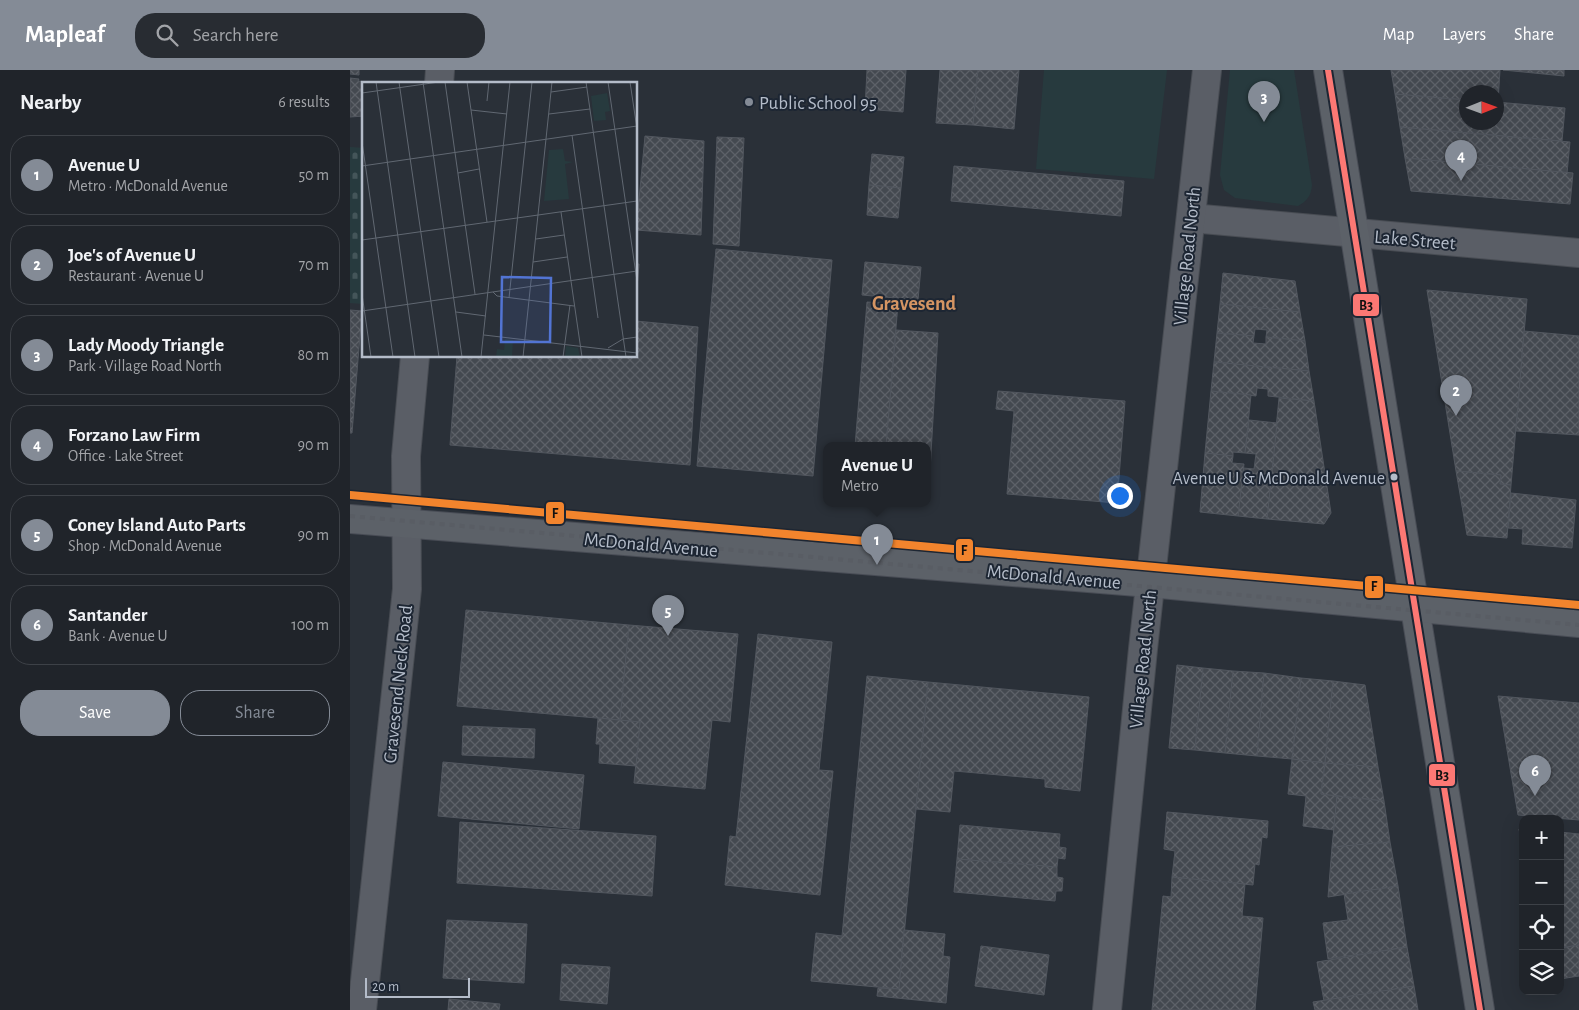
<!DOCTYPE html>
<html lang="en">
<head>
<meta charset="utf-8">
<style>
	body { margin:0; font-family:"Alegreya Sans",sans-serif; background:#282c32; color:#f1f3f6 }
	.controls { position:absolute; right:15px; bottom:15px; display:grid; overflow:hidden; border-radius:10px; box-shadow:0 5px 20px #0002 }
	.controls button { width:45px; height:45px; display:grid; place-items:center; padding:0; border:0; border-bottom:1px solid #3d4147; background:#20242a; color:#f1f3f6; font:25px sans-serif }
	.compass { position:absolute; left:1109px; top:15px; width:45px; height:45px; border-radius:50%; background:#20242a; box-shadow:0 5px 20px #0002; rotate:89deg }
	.scale { position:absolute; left:15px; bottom:12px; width:105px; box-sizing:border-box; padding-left:5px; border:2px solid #b4bcc9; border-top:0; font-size:14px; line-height:18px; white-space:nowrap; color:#b4bcc9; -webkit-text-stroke:4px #1d2633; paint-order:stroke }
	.you { position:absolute; left:769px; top:425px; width:18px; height:18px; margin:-12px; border:4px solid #fff; border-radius:50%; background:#1a73e8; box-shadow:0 0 0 8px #1a73e833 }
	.badge { display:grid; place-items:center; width:32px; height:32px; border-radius:50%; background:#848b96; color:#fff; font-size:16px; font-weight:700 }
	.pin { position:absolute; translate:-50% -41px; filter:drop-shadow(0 1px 2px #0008) }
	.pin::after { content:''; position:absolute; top:26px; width:18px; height:15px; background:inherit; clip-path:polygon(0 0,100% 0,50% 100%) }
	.popup { position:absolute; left:473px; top:372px; width:108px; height:65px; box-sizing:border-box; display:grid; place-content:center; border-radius:10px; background:#20242a; filter:drop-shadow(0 1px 4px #0005); font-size:16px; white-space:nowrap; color:#a2a4a8 }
	.popup b { font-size:19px; color:#f1f3f6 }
	.popup::after { content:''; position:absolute; left:50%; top:100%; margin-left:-10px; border:10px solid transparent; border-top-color:#20242a }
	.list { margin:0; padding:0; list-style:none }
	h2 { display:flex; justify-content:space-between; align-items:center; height:65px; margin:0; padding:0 20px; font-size:21px }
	h2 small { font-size:16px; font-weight:400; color:#a2a4a8 }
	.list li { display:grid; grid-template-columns:32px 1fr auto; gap:15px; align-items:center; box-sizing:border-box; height:80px; margin:0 10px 10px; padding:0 10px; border:1px solid #3d4147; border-radius:20px }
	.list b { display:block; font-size:19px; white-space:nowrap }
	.list p { margin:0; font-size:16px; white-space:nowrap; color:#a2a4a8 }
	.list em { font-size:16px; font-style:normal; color:#a2a4a8 }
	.actions { display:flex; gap:10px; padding:15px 20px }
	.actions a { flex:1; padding:11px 0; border:1px solid #848b96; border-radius:20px; text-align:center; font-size:18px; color:#848b96 }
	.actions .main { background:#848b96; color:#fff }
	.icon { flex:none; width:28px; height:28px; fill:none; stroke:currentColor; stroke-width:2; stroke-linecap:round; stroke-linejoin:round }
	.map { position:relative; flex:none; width:1229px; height:940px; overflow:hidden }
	header { display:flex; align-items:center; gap:30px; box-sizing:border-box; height:70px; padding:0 25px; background:#848b96; color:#fff }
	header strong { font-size:24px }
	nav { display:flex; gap:28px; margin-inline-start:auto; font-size:18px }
	.search { width:350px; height:45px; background:#282c32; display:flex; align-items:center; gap:12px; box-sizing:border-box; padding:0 18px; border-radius:20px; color:#a2a4a8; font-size:19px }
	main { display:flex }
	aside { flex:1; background:#20242a }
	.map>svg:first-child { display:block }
	.green { fill:#273a3e }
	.cemetery { fill:url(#cemetery-stones) }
	.building { fill:url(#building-cross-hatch); stroke:#52575f }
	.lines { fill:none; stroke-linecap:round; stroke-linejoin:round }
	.minor-casing { stroke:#484c53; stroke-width:30 }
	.major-casing { stroke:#484c55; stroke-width:30 }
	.minor { stroke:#5a5e66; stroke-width:28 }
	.major { stroke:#5c6168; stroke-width:28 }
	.rail { stroke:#595d64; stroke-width:4; stroke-dasharray:5 5; stroke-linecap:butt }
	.bus-1-casing { stroke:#1d2633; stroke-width:10 }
	.bus-1 { stroke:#fc7874; stroke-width:6 }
	.metro-1-casing { stroke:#1d2633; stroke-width:11 }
	.metro-1 { stroke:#f2842d; stroke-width:8 }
	.poi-dot { fill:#848b96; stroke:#1d2633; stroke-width:2 }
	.bus-dot { fill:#b4bcc9; stroke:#1d2633; stroke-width:2 }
	.labels { text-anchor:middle; stroke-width:4; stroke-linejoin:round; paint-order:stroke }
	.bus-label { font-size:18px; fill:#b4bcc9; stroke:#1d2633; text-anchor:end }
	.poi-label { font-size:19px; fill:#b4bcc9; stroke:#1d2633; text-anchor:start }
	.street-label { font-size:19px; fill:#b4bcc9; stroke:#1d2633 }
	.neighbourhood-label { font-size:20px; font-weight:bold; fill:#d59563; stroke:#1d2633 }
	.inset-road { fill:none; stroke:#616872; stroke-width:1 }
	.view { fill:#5274d3; fill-opacity:0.15; stroke:#5274d3; stroke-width:2.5 }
	.inset-edge { fill:none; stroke:#b4bcc9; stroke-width:2.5 }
	.line-badge { stroke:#1d2633; stroke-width:2 }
	.pale-badge-label { font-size:14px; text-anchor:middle; font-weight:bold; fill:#111 }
</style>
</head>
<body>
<header>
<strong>Mapleaf</strong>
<div class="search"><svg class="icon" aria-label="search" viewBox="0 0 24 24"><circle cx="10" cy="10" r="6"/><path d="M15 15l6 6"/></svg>Search here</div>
<nav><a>Map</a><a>Layers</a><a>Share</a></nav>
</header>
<main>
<aside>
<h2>Nearby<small>6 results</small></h2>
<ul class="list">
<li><span class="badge">1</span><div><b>Avenue U</b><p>Metro · McDonald Avenue</p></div><em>50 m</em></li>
<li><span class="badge">2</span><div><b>Joe's of Avenue U</b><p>Restaurant · Avenue U</p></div><em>70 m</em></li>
<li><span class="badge">3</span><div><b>Lady Moody Triangle</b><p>Park · Village Road North</p></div><em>80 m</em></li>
<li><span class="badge">4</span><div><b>Forzano Law Firm</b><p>Office · Lake Street</p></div><em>90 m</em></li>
<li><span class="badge">5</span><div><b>Coney Island Auto Parts</b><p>Shop · McDonald Avenue</p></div><em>90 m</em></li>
<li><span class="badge">6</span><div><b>Santander</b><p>Bank · Avenue U</p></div><em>100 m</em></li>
</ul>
<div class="actions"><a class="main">Save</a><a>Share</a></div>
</aside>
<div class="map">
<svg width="1229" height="940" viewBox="0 0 1229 940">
	<defs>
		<pattern id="cemetery-stones" width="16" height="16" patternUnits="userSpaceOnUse" patternTransform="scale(1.25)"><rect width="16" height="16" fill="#273a3e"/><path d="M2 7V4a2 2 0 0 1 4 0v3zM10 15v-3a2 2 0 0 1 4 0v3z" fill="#445559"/></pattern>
		<pattern id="building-cross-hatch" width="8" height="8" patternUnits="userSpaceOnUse" patternTransform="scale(1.25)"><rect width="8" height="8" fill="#444950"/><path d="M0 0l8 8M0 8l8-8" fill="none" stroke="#5d6168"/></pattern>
	</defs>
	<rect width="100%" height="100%" fill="#2a3038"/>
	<g class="green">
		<polygon points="694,0 817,0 804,109 686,99"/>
		<path d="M880,0H944L962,115C961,126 957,131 948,136L885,128L874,120L870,105Z"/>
	</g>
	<polygon class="cemetery" points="0,77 14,78 14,234 0,233"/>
	<g class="building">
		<polygon points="0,0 9,0 9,5 0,4"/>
		<polygon points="517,0 556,0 553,42 515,39"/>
		<polygon points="590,0 628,0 623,55 586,53"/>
		<polygon points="628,0 669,0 664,59 623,55"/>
		<polygon points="1041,0 1150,0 1148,32 1146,22 1116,22 1116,30 1045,24"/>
		<polygon points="1153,0 1214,0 1214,6"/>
		<polygon points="0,8 9,9 8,11 27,13 14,14 14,46 0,47"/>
		<polygon points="1045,24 1116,30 1116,52 1146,52 1146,32 1215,38 1212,71 1050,57"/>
		<polygon points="1050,57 1220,72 1217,103 1055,88"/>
		<polygon points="295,66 354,71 351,165 286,160 286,140 288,140"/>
		<polygon points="367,67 394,68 389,176 363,174"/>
		<polygon points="522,84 554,87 551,118 519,115"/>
		<polygon points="1055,88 1223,103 1220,134 1061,121"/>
		<polygon points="604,96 774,111 771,146 601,131"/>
		<polygon points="519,115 551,118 548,148 517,145"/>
		<polygon points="366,179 482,190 463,406 347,396"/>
		<polygon points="515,192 571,197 568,230 512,225"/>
		<polygon points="286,194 289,194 286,230"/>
		<polygon points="873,203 945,211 950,242 870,234"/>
		<polygon points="1077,220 1177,229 1161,415 1150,414 1151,405 1106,401"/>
		<polygon points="517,232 548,234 536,376 505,376"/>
		<polygon points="870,234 950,242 955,271 916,267 917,260 905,259 904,266 867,263"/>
		<polygon points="0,240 12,241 2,363 0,363"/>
		<polygon points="286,251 348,257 340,395 100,375 107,286 286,286"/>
		<polygon points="546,260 588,263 579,418 577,418 577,376 536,376"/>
		<polygon points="1174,261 1229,266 1229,365 1166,361"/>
		<polygon points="867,263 904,266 903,273 916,274 916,267 955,271 959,301 864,292"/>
		<polygon points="864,292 959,301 964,331 918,326 918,319 907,318 906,326 861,321"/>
		<polygon points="648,321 775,331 767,433 657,424 664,341 646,339"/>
		<polygon points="861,321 901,325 895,383 883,382 883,386 855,383"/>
		<polygon points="929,328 964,331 981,443 974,454 917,449"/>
		<polygon points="899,350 927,353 917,449 888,446 893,398 904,399 906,384 895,383"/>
		<polygon points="855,383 883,386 882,393 894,394 888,446 850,442"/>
		<polygon points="1106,401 1151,405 1150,414 1161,415 1157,468 1117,465"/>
		<polygon points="1161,423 1226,430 1222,478 1172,474 1173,459 1158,458"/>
		<polygon points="116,540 279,555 270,650 107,636"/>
		<polygon points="279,555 388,564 380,652 362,650 355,719 284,713 290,652 270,650"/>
		<polygon points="408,564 482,572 469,700 483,701 470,825 375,815 380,766 386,767"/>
		<polygon points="827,595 853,598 845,680 819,678"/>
		<polygon points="853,598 883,601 875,683 845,680"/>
		<polygon points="883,601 914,603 907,686 875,683"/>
		<polygon points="914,603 951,608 942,689 907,686"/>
		<polygon points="517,606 578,612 549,919 461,911 466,863 492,866"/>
		<polygon points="951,608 983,611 975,693 942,689"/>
		<polygon points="983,611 1015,615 1028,697 975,693"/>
		<polygon points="578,612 739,627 730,721 695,717 695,709 604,701 600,742 566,739"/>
		<polygon points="1148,626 1229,633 1229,750 1168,745"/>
		<polygon points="248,648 290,652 286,696 249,693 250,674 246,674"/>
		<polygon points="113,656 185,659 184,688 112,685"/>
		<polygon points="942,689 975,693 971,724 987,726 984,760 953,756 956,726 938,724"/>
		<polygon points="93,692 234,705 229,759 88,746"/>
		<polygon points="975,693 1028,697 1034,731 971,724"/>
		<polygon points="987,726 1034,731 1040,772 982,777"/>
		<polygon points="817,742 918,751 917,768 912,767 909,795 905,794 903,815 822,807 825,781 814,779"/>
		<polygon points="110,752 306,766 302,826 107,813"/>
		<polygon points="610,755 710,764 709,777 716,778 715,789 708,788 707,797 607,789"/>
		<polygon points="1169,759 1173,759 1173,781"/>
		<polygon points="1210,762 1229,764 1229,809 1210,812"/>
		<polygon points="1040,772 1048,816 978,827 982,777"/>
		<polygon points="607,789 707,797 707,807 713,808 712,821 706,821 705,831 604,822"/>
		<polygon points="822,807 895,814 892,846 913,848 905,940 802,940 813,826 821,827"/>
		<polygon points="1229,809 1229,875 1210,878 1210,812"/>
		<polygon points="1048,816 1057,877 978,889 973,853 998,850 994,824"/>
		<polygon points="97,850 177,854 174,913 93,908"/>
		<polygon points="554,860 595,864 593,886 600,887 596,933 527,926 528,918 549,919"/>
		<polygon points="1229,875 1229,906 1210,909 1210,878"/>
		<polygon points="631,876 699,885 694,925 625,916"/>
		<polygon points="1057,877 1064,916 974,931 967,892"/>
		<polygon points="212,894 260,897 257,934 210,930"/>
		<polygon points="1064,916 1068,940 965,940 963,932"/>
		<polygon points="99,929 150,934 149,940 98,940"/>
	</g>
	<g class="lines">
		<defs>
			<g id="minor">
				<polyline points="89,14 90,0"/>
				<polyline points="841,148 1229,183"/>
				<polyline points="12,940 57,519 56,386 65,286"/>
				<polyline points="757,940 793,579 857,0"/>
			</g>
			<g id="major">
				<polyline points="978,0 1130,940"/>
				<polyline points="0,449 800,513 1229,553"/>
			</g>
		</defs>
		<use href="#minor" class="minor-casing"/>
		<use href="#major" class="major-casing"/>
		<use href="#minor" class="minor"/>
		<use href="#major" class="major"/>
		<polyline class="rail" points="0,446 1229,555"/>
		<defs>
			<polyline id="bus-1" points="978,0 1130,940"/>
		</defs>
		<use href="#bus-1" class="bus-1-casing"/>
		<use href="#bus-1" class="bus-1"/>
		<defs>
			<polyline id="metro-1" points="0,425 1229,535"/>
		</defs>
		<use href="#metro-1" class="metro-1-casing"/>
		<use href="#metro-1" class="metro-1"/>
	</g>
	<circle class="poi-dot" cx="399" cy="32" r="5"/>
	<circle class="bus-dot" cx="1044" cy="407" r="4.5"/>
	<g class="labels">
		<g class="bus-label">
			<text x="1035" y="414">Avenue U &amp; McDonald Avenue</text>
		</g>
		<g class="poi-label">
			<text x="409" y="39">Public School 95</text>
		</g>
		<g class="street-label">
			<text transform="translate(1065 169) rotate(5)" y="7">Lake Street</text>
			<text transform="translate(836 186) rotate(-84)" y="7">Village Road North</text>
			<text transform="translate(301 474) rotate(5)" y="7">McDonald Avenue</text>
			<text transform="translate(704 506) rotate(5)" y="7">McDonald Avenue</text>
			<text transform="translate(792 589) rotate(-84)" y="7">Village Road North</text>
			<text transform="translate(47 614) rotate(-84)" y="7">Gravesend Neck Road</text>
		</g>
		<g class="neighbourhood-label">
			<text x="564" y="240">Gravesend</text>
		</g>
	</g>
	<g transform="translate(12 12)">
		<rect width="275" height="275" fill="#2a3038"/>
		<path d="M245,11L248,29L243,30L244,38L232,39L229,14ZM201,67L203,79L211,80L203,82L207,117L182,119L187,68ZM204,264L216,266L218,275H203Z" fill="#273a3e"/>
		<path d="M143,257L151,258L150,275H134L135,267L142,268Z" fill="#273a3e"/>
		<path class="inset-road" d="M14,0L53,275M37,0L77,275M61,0L100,275M83,0L113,212M105,0L125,140M224,0L264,275M246,0L275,199M268,0L275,47M189,10L225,5M0,11L77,0M125,19L127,0M109,28L145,32M187,32L228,27M210,53L236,236M0,60L31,275M0,84L275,44M96,91L117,87M199,130L220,275M174,157L202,153M0,158L275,119M171,180L205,175M131,210L135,214L212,224M0,212L9,275M147,216L170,0M0,229L275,189M94,230L124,234M122,253L275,271M246,266L261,257L275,255M119,275L148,0M161,275L190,0M201,275L208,223"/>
		<path class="view" d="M140,195L189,196L188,260H139Z"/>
		<rect width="275" height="275" class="inset-edge"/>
	</g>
	<g class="line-badge">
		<rect x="1002" y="223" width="28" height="24" rx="5" fill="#fc7874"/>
		<rect x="195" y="431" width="20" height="24" rx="5" fill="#f2842d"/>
		<rect x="605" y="468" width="19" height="24" rx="5" fill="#f2842d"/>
		<rect x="1014" y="505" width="20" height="24" rx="5" fill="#f2842d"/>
		<rect x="1078" y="693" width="28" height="24" rx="5" fill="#fc7874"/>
	</g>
	<g class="pale-badge-label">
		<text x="1016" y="240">B3</text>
		<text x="205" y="448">F</text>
		<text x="614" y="485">F</text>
		<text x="1024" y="521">F</text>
		<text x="1092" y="710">B3</text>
	</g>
</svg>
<div class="controls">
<button>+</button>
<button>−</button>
<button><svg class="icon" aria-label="locate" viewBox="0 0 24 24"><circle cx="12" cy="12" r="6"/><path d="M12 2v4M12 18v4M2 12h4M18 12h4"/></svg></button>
<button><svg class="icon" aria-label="layers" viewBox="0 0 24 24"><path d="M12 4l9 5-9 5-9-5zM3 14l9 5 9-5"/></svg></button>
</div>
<svg class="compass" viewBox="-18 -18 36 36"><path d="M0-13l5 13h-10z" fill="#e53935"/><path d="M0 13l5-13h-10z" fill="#a2a4a8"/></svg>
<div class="scale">20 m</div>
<div class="you"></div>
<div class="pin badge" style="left:527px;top:495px">1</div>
<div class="popup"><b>Avenue U</b>Metro</div>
<div class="pin badge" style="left:1106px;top:346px">2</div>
<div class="pin badge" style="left:914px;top:52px">3</div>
<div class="pin badge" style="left:1111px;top:111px">4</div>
<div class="pin badge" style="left:318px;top:566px">5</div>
<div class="pin badge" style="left:1185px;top:726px">6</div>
</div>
</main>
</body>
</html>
